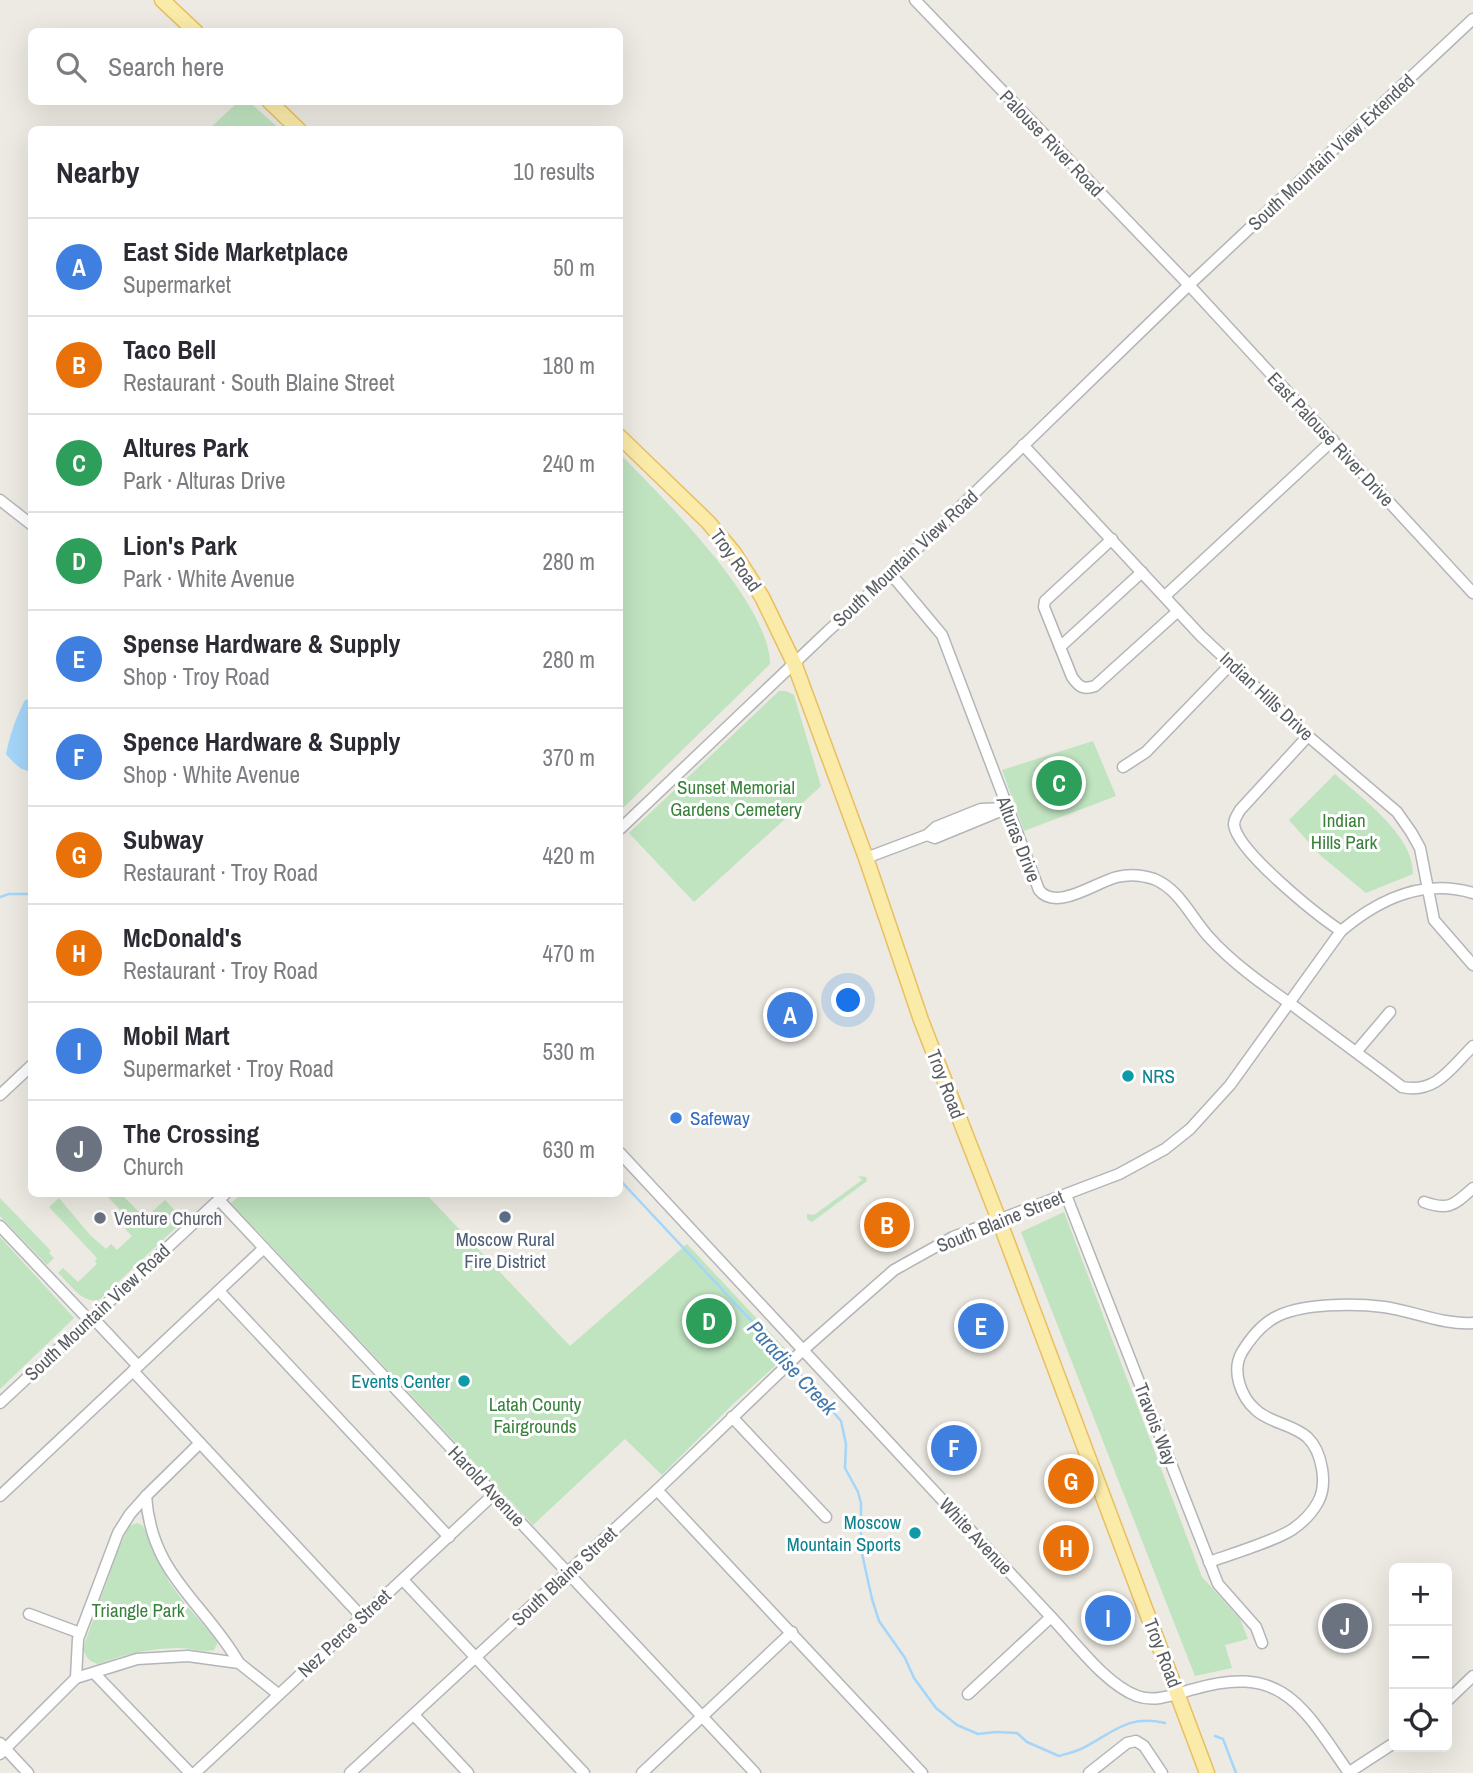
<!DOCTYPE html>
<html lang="en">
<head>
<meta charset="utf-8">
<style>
	body { margin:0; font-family:"Archivo Narrow",sans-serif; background:#f2f2f3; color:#2b2b33 }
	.controls { position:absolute; right:21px; bottom:21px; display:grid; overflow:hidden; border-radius:10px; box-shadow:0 7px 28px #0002 }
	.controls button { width:63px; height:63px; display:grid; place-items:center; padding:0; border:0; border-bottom:2px solid #e1e1e2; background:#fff; color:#2b2b33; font:35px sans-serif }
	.you { position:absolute; left:849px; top:1001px; width:24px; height:24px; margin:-18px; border:5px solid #fff; border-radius:50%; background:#1a73e8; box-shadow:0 0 0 10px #1a73e833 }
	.badge { display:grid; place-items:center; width:46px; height:46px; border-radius:50%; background:#de3f36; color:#fff; font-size:23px; font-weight:700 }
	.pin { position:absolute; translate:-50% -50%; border:4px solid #fff; box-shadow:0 2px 7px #0006 }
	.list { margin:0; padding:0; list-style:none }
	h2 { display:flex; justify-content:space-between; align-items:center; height:91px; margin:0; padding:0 28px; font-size:30px }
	h2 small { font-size:23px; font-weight:400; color:#7c7c81 }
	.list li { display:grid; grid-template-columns:46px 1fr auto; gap:21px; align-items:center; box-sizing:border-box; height:98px; padding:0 28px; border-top:2px solid #e1e1e2 }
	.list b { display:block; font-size:26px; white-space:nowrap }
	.list p { margin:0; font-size:23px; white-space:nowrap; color:#7c7c81 }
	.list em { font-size:23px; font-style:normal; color:#7c7c81 }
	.icon { flex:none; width:38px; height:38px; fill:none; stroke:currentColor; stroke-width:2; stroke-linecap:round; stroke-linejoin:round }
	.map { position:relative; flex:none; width:1473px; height:1773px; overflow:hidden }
	.search { position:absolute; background:#fff; box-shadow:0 7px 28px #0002; left:28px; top:28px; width:595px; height:77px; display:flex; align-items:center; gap:18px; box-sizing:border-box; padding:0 24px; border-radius:10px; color:#7c7c81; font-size:26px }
	.panel { position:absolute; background:#fff; box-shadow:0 7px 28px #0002; left:28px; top:126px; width:595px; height:1071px; border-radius:10px }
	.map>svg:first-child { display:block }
	.green { fill:#c0e3c0 }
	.water { fill:#a5d6fa }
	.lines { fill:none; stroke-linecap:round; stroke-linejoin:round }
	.stream { stroke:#a5d6fa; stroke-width:2.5 }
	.minor-casing { stroke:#b3b5b9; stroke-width:13 }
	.major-casing { stroke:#e9bf5f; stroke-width:17 }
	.minor { stroke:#fff; stroke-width:10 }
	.major { stroke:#faeba9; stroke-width:14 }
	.culture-dot { fill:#0f9aa8; stroke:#fff; stroke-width:2.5 }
	.shop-dot { fill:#3f7fe0; stroke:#fff; stroke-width:2.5 }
	.service-dot { fill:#5c6f8a; stroke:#fff; stroke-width:2.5 }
	.worship-dot { fill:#6b7280; stroke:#fff; stroke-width:2.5 }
	.labels { text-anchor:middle; stroke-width:6; stroke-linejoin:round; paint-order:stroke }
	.street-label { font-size:19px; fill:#5a5e62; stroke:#fff }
	.park-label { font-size:19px; fill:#39823b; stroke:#fff }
	.culture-label { font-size:19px; fill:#0d838f; stroke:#fff; text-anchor:end }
	.shop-label { font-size:19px; fill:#366cbe; stroke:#fff; text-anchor:start }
	.worship-label { font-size:19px; fill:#5b616d; stroke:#fff; text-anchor:start }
	.service-label { font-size:19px; fill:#4e5e75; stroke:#fff }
	.water-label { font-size:21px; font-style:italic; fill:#4378aa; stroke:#fff }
</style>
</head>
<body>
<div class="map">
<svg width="1473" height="1773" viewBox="0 0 1473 1773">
	<rect width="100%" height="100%" fill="#eceae2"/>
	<g class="green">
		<polygon points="238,102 249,102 280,129 209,129"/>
		<path d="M620,454C662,497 770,603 770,664L620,811Z"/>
		<polygon points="779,691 786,691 794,695 821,786 694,902 629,833"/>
		<polygon points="1093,741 1116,796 1024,831 1002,770"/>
		<path d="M1335,774C1361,798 1414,835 1413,874L1366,893L1320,855L1289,820Z"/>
		<polygon points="858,1176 866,1177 867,1181 812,1222 807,1219 807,1214 814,1215 862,1180"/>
		<path d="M105,1194H121L145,1218L165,1200L184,1220L99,1300C82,1304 70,1284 58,1273L63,1268L78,1282L97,1264L95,1261L97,1258L49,1207L59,1198L90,1235L106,1249L111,1244L117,1250L132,1236L125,1229L132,1222Z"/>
		<polygon points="241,1194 426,1194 570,1346 687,1244 789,1353 732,1405 662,1475 625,1439 533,1525 231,1203"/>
		<polygon points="0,1198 51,1251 49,1253 54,1258 47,1265 0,1216"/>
		<polygon points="1064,1212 1202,1577 1240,1619 1248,1639 1225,1645 1232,1668 1195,1676 1021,1232"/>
		<polygon points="0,1237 74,1318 0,1389"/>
		<path d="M138,1523L143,1526L169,1582L185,1604L214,1636L218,1642L214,1650C202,1653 192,1648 180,1648C151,1648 125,1654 98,1664C89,1661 86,1658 83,1648L118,1550L129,1526Z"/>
	</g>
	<path class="water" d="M31,699L32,771C21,772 13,762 6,754C10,735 16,717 25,700Z"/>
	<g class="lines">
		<g class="stream">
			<polyline points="0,897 9,894 32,894"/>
			<polyline points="620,1180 787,1359"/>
			<path d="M792,1364L841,1421L846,1444L845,1468L858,1492L861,1503V1549L872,1599L879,1621L905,1658L914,1678L936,1708L957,1725L978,1734L996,1732L1017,1733L1027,1742L1059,1756C1066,1754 1074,1752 1081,1749C1113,1733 1127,1714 1165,1723"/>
			<polyline points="1215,1736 1223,1739 1236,1773"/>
		</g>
		<defs>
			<g id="minor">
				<polyline points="915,0 1189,285 1473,593"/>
				<polyline points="1023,445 1201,636 1308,736 1397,812 1411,832 1420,848 1434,920 1473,965"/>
				<polyline points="0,500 32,525"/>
				<path d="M1112,539L1045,601L1044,607L1072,677C1079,687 1083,690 1095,686L1178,611"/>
				<path d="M891,574L942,635L1039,890C1056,912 1096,882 1117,877C1129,874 1142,875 1154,879C1179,889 1191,917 1208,936C1233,964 1265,986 1295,1007C1331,1034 1367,1060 1402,1087C1436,1094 1451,1068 1473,1046"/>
				<polyline points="1165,596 1333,440"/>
				<polyline points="1060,647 1142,572"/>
				<path d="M1308,736L1240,810C1237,816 1234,818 1234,825C1238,852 1317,915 1341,931"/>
				<polyline points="1123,767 1146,752 1231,664"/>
				<polyline points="620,829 828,631 891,574 1189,285 1473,19"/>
				<polyline points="927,835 935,838 1003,810"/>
				<polyline points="866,858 927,835 936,827 981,809 1008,808"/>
				<polyline points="1356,1052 1390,1012"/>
				<polyline points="0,1095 32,1065"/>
				<path d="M620,1153L1051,1617C1074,1641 1105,1684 1137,1696C1156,1703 1175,1694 1194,1689C1283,1663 1303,1707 1349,1773"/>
				<polyline points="1066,1195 1218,1584 1256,1627 1262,1643"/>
				<polyline points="219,1200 755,1773"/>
				<path d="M1424,1202C1449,1211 1454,1205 1473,1188"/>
				<polyline points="0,1226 89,1320"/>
				<polyline points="219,1291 449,1537"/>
				<polyline points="92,1317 138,1366"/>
				<polyline points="133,1371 362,1617"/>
				<polyline points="0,1403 225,1194"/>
				<polyline points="732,1417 826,1517"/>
				<polyline points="657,1490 922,1773"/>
				<polyline points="0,1496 264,1248"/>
				<path d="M146,1496C151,1575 204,1602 239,1663"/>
				<path d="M1209,1562C1232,1554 1275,1541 1293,1529C1303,1522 1312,1513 1318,1502C1328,1484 1322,1451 1307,1437C1292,1424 1270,1423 1256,1410C1241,1397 1231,1371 1242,1352C1250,1339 1260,1326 1274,1318C1300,1303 1355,1303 1384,1307C1413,1311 1443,1325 1473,1323"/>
				<polyline points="403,1580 584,1773"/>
				<polyline points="29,1614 80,1633"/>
				<polyline points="94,1673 190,1773"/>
				<polyline points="76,1678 137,1659 188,1656 239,1663 278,1694"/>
				<polyline points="968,1694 1051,1617"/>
				<polyline points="1447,1701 1473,1676"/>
				<polyline points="414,1715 468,1773"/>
				<polyline points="0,1743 28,1773"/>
				<polyline points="0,1754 76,1678 78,1639 118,1533 130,1514 146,1496 200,1443"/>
				<polyline points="195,1773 494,1494"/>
				<path d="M350,1773L657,1490L803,1350L894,1270L953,1237L1119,1174L1165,1149L1190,1129L1230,1085L1341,931C1379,899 1423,878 1473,893"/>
				<polyline points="642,1773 792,1632"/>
				<polyline points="1089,1773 1127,1743 1136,1741 1144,1746 1162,1773"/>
				<polyline points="1348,1773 1394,1743"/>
			</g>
			<g id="major">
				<polyline points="162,0 196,32"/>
				<polyline points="270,102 299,130"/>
				<polyline points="620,437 708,522 734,553 762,597 794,663 866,858 921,1020 999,1220 1207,1773"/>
			</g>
		</defs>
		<use href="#minor" class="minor-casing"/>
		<use href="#major" class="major-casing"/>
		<use href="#minor" class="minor"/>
		<use href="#major" class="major"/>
	</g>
	<g class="culture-dot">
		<circle cx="1128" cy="1076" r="7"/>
		<circle cx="464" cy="1381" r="7"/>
		<circle cx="915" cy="1533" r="7"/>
	</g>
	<circle class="shop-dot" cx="676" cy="1118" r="7"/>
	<circle class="service-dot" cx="505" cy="1217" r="7"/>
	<circle class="worship-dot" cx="100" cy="1218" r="7"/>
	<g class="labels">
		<g class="street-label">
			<text transform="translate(1052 143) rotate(46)" y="7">Palouse River Road</text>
			<text transform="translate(1331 152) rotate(-43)" y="7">South Mountain View Extended</text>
			<text transform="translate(1331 439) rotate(47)" y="7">East Palouse River Drive</text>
			<text transform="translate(905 558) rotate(-43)" y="7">South Mountain View Road</text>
			<text transform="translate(736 560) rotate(54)" y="7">Troy Road</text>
			<text transform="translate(1267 696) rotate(43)" y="7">Indian Hills Drive</text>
			<text transform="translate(1019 839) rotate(69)" y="7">Alturas Drive</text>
			<text transform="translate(946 1084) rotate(69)" y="7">Troy Road</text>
			<text transform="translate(1000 1221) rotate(-22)" y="7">South Blaine Street</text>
			<text transform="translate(97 1312) rotate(-43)" y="7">South Mountain View Road</text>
			<text transform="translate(1156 1424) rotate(69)" y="7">Travois Way</text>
			<text transform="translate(487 1486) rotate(47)" y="7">Harold Avenue</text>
			<text transform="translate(976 1536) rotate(47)" y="7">White Avenue</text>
			<text transform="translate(564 1576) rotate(-43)" y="7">South Blaine Street</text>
			<text transform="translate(344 1633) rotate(-43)" y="7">Nez Perce Street</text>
			<text transform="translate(1163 1653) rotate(69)" y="7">Troy Road</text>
		</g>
		<g class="park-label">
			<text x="736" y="794">Sunset Memorial<tspan x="736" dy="22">Gardens Cemetery</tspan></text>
			<text x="1344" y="827">Indian<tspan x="1344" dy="22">Hills Park</tspan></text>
			<text x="535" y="1411">Latah County<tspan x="535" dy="22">Fairgrounds</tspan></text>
			<text x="138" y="1617">Triangle Park</text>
		</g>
		<g class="culture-label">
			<text x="1142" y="1083" text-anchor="start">NRS</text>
			<text x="450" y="1388">Events Center</text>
			<text x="901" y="1529">Moscow<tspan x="901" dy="22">Mountain Sports</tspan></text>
		</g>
		<g class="shop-label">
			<text x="690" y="1125">Safeway</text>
		</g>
		<g class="worship-label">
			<text x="114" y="1225">Venture Church</text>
		</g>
		<g class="service-label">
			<text x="505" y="1246">Moscow Rural<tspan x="505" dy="22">Fire District</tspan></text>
		</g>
		<g class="water-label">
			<text transform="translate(792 1368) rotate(47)" y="7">Paradise Creek</text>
		</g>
	</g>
</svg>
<div class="controls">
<button>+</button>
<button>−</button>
<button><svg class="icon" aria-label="locate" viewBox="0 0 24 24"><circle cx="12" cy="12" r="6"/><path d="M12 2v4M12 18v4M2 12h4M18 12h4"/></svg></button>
</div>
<div class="you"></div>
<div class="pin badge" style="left:790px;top:1015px;background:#3f7fe0">A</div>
<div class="pin badge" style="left:887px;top:1225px;background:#e8710a">B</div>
<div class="pin badge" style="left:1059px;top:783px;background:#2e9e5b">C</div>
<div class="pin badge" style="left:709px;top:1321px;background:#2e9e5b">D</div>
<div class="pin badge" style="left:981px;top:1326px;background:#3f7fe0">E</div>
<div class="pin badge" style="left:954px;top:1448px;background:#3f7fe0">F</div>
<div class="pin badge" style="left:1071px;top:1481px;background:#e8710a">G</div>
<div class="pin badge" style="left:1066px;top:1548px;background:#e8710a">H</div>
<div class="pin badge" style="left:1108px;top:1618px;background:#3f7fe0">I</div>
<div class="pin badge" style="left:1345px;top:1626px;background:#6b7280">J</div>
<div class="search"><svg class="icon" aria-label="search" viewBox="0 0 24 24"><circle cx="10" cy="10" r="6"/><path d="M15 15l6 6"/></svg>Search here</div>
<section class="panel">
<h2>Nearby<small>10 results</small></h2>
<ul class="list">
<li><span class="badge" style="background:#3f7fe0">A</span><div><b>East Side Marketplace</b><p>Supermarket</p></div><em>50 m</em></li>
<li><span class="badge" style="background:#e8710a">B</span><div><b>Taco Bell</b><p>Restaurant · South Blaine Street</p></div><em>180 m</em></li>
<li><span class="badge" style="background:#2e9e5b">C</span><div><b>Altures Park</b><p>Park · Alturas Drive</p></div><em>240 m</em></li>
<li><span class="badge" style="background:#2e9e5b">D</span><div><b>Lion's Park</b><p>Park · White Avenue</p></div><em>280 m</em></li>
<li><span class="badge" style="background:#3f7fe0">E</span><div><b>Spense Hardware &amp; Supply</b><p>Shop · Troy Road</p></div><em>280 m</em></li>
<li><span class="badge" style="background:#3f7fe0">F</span><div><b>Spence Hardware &amp; Supply</b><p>Shop · White Avenue</p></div><em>370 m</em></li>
<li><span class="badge" style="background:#e8710a">G</span><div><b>Subway</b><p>Restaurant · Troy Road</p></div><em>420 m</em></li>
<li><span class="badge" style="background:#e8710a">H</span><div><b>McDonald's</b><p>Restaurant · Troy Road</p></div><em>470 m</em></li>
<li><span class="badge" style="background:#3f7fe0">I</span><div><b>Mobil Mart</b><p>Supermarket · Troy Road</p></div><em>530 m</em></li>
<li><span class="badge" style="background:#6b7280">J</span><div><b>The Crossing</b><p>Church</p></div><em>630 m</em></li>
</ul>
</section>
</div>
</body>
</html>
